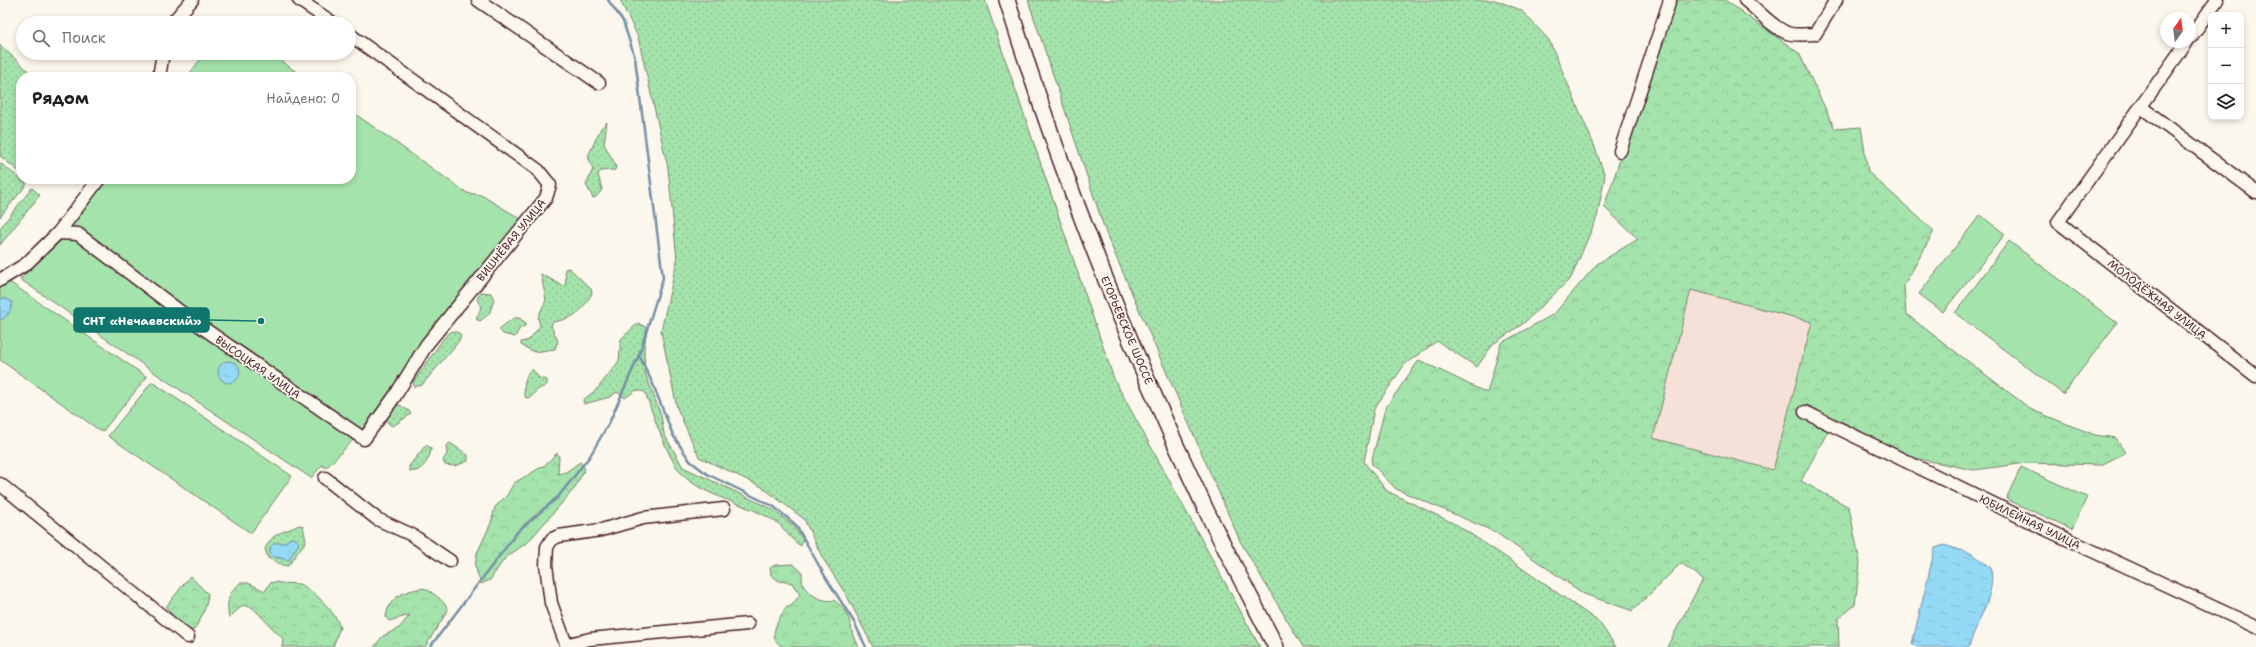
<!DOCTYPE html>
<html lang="ru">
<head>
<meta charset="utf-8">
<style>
	body { margin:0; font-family:"Shantell Sans",sans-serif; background:#f6f6f6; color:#202124 }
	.controls { position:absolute; right:12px; top:12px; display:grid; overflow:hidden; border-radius:8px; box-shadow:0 2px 6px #0003 }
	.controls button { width:36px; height:36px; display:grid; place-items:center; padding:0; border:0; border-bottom:1px solid #e0e0e0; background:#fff; color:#202124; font:20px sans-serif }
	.compass { position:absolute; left:2160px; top:12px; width:36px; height:36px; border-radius:50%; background:#fff; box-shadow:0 2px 6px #0003; rotate:14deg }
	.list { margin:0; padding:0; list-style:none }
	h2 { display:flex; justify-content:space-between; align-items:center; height:52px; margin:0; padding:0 16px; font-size:17px }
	h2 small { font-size:13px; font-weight:400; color:#757577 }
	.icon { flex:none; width:22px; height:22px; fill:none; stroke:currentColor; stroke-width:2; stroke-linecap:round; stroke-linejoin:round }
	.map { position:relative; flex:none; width:2256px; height:647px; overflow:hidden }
	.search { position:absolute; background:#fff; box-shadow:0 2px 6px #0003; left:16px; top:16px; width:340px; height:44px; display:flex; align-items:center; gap:10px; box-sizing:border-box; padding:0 14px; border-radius:22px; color:#757577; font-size:15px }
	.panel { position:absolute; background:#fff; box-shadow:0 2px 6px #0003; left:16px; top:72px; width:340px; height:112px; border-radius:16px }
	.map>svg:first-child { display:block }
	.built { fill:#f6e1d9 }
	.grass { fill:url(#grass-dots); stroke:#77816b }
	.forest { fill:url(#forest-crowns); stroke:#77816b; fill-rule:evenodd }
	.green { fill:#a4e3ab; stroke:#77816b }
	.water { fill:url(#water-ripples); stroke:#768fa5 }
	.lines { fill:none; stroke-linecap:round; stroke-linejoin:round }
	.stream { stroke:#768fa5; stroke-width:2.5 }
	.minor-casing { stroke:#4a1f2b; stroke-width:15 }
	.major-casing { stroke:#4a1f2b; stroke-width:18 }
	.minor { stroke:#fbf7ec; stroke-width:12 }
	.major { stroke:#fbf7ec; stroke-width:15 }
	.labels { text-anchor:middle; stroke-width:3.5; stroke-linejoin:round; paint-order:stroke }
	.street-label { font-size:11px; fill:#4a1f2b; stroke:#fbf7ec }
	.leader { fill:none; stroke:#0f766e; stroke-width:1.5 }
	.callout-dot { fill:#0f766e; stroke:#fbf7ec; stroke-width:1.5 }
	.callout { fill:#0f766e; stroke:#0f766e; stroke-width:1.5 }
	.callout-label { font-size:12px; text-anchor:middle; font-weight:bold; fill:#fff }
</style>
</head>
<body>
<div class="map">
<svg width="2256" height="647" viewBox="0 0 2256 647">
	<defs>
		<pattern id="grass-dots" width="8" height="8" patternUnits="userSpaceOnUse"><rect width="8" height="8" fill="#a4e3ab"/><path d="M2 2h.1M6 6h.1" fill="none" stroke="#8fc293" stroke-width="1.8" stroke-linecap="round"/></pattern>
		<pattern id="forest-crowns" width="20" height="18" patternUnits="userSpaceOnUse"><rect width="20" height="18" fill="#a4e3ab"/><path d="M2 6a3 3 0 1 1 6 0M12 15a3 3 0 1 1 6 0" fill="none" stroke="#8fc293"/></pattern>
		<pattern id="water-ripples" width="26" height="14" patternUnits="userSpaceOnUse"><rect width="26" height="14" fill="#94d9f6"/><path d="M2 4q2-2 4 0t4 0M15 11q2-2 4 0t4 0" fill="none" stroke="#81bad3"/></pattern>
	</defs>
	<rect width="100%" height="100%" fill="#fbf7ec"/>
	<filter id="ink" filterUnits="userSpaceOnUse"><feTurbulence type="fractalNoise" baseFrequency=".025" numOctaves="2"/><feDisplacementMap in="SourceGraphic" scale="8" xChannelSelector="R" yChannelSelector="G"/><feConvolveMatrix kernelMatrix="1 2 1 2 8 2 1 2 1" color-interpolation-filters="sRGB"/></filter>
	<g filter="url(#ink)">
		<polygon class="built" points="1691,290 1812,322 1773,470 1652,438"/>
		<g class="grass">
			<polygon points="620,0 985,0 1114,379 1260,647 873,647 848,598 822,557 804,519 762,487 699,457 677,408 661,331 677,260 668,168 638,37"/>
			<polygon points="1028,0 1495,0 1521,10 1549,40 1594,145 1605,176 1597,217 1571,278 1524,323 1493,344 1477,367 1437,341 1405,364 1374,409 1364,462 1387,491 1457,525 1513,562 1599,622 1616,647 1303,647 1240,541 1107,236"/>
			<polygon points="0,45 35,77 21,77 21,173 0,156"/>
			<polygon points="607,122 604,144 616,166 615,170 601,171 598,174 602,190 596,197 593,198 586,185 593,169 588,156 601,128"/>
			<polygon points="0,163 27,184 0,217"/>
			<polygon points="32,188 40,195 0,245 0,228"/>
			<path d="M569,268L591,289L592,293C581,313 575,318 553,322L551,326L558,341L555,349L534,352L521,345V342L529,340L540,326L538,317L546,300L541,274L563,286L566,283L565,269Z"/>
			<polygon points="481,292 491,293 494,300 489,314 480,321 476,319 481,308 477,299"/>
			<polygon points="514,318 519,318 526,323 525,326 520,328 515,337 503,334 499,329"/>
			<path d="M638,323L647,328L644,350L645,373L661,415L664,434L683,467L772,509L794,526L803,539L801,546C790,540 785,528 775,521C748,504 712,499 687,479C669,465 653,414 645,392L636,390L625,398L617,392L610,397L584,404L583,400L597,389L619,361L621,339Z"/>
			<polygon points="452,331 459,333 461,335 459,341 422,385 414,387 413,382 444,338"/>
			<path d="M530,370H533L539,378L547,380V385L537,390L531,397L526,398C522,393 525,375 530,370Z"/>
			<polygon points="398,404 409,411 411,414 393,426 389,424 386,419"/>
			<polygon points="450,443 468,455 468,461 455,466 445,465 443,460 447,454 446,446"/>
			<path d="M426,445L431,448C431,458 421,474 410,471L409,466Z"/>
			<path d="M299,525L303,526L306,541L288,566L282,565L268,558L265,549C273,531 284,533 299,525Z"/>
		</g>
		<g class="forest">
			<path d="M1674,0H1725L1799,53L1835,129L1861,127L1868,172L1934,231L1904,286L1906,314L2032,410L2095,435L2116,438L2125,453L2101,465L2027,463L1974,470L1909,457L1835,418L1801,481L1849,507L1860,563L1855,605L1838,619L1839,647H1667L1703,579L1681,563L1633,611L1584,594L1495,532L1396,489L1371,463L1385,409L1419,360L1487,393L1501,343L1554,314L1597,264L1638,239L1604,207ZM1691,290L1812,322L1773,470L1653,438Z"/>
			<polygon points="557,453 559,457 558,474 566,472 580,462 585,469 574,489 528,542 505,558 490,580 481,584 475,566 477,553 491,523 495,507 507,495 514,483 545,465"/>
			<path d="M793,564L802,572C802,576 802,582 803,585C808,594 823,603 834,600C857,618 847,633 859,647H784C765,639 778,622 785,608L791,606L800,595L792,583L779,581L771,575L770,568L775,565Z"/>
			<path d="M190,576L208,594C207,608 201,618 194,630H182L166,607Z"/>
			<path d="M274,582C283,584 292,583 299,584C312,588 337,614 340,627L333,647H282L283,639L253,608L243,605L229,618C226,602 228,594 240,583H248L265,591L270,583Z"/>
			<path d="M423,588C430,590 447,603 448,610L425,647H374L383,636L399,628L410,615L389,621L386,617C389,596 405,591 423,588Z"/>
		</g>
		<g class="green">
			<polygon points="205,53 279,53 276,57 303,77 187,77"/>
			<polygon points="351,111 467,193 481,195 521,219 410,364 358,435 326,468 322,465 311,478 158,375 20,279 69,233 73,221 106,179 351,179"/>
			<polygon points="1980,215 2005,234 1943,312 1919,294"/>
			<polygon points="2009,241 2117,323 2063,394 1955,313"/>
			<polygon points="8,281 147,377 102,432 0,360 0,287"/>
			<polygon points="152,382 292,476 251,533 108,436"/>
			<polygon points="2021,467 2087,497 2072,529 2006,499"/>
		</g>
		<g class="water">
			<path d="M4,298L12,302C12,309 8,318 0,320V300Z"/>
			<circle cx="229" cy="372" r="11"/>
			<polygon points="291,538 296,539 299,543 289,560 273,557 270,552 270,547 275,543 284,543"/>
			<path d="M1944,545L1973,554L1991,568C1996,596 1976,621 1969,647H1917L1912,644L1935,548Z"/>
		</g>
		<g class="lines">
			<g class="stream">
				<polyline points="639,355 652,382 673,435 690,461 707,474 773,506 796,525 826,578 854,622 866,647"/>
				<polyline points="430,647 519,530 558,497 590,456 610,421 639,355 663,278 635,58 623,21 608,0"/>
			</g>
			<defs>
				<g id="minor">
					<polyline points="299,0 333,23"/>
					<polyline points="478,0 599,83"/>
					<path d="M1745,0C1758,10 1772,27 1787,33C1796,36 1806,34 1815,34L1836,0"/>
					<polyline points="172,23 192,0"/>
					<polyline points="2190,38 2217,0"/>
					<polyline points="2187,42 2058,222 2256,376"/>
					<polyline points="159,77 163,53"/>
					<polyline points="2141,107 2256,192"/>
					<polyline points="1620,151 1670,0"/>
					<polyline points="58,233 99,179"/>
					<polyline points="0,280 26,264 58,233 78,234 190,319 364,439 395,396 427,344 546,198 550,185 538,170 349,34"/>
					<polyline points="1805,412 2041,527 2256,627"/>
					<polyline points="325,478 377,519 412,535 450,561"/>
					<polyline points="0,484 188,637"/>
					<polyline points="567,647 551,603 546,565 547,547 552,539 559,536 601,530 643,518 724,509"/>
					<polyline points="568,647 573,643 590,639 748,624"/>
				</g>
				<path id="major" d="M1007,0C1061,175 1128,346 1207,512C1229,557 1253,602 1276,647"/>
			</defs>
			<use href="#minor" class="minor-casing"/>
			<use href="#major" class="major-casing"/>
			<use href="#minor" class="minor"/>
			<use href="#major" class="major"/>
		</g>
	</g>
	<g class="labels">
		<g class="street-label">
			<text transform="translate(511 240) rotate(-51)" y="4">ВИШНЁВАЯ УЛИЦА</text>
			<text transform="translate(2157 299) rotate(38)" y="4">МОЛОДЁЖНАЯ УЛИЦА</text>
			<text transform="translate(1127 330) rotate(67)" y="4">ЕГОРЬЕВСКОЕ ШОССЕ</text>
			<text transform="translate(258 367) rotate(35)" y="4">ВЫСОЦКАЯ УЛИЦА</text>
			<text transform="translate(2030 522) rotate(26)" y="4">ЮБИЛЕЙНАЯ УЛИЦА</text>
		</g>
	</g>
	<path class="leader" d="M261 321L209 320"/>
	<circle class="callout-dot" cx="261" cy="321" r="4"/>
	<rect class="callout" x="74" y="308" width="135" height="24" rx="4"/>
	<g class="callout-label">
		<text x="142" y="325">СНТ «Нечаевский»</text>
	</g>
</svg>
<div class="controls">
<button>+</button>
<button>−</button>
<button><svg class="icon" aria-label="layers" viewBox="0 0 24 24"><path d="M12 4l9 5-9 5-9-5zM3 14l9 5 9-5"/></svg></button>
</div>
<svg class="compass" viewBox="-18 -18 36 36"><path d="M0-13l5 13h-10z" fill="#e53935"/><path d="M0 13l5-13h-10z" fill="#757577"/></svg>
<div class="search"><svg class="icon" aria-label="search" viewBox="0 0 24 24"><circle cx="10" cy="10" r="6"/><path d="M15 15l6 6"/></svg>Поиск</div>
<section class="panel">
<h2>Рядом<small>Найдено: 0</small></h2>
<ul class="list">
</ul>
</section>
</div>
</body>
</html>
